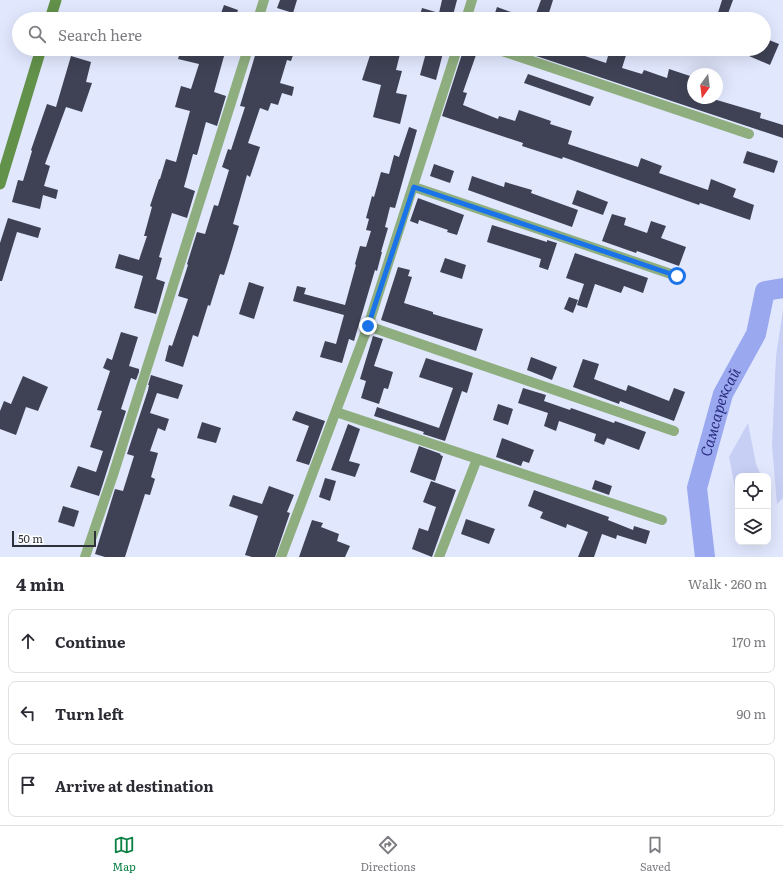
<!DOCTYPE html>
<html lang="en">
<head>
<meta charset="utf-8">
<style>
	body { margin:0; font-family:Literata,serif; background:#f7f7f7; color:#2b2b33 }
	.controls { position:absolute; right:12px; bottom:12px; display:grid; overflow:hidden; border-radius:8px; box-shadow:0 4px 16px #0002 }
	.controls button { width:36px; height:36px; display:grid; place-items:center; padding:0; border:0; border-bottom:1px solid #e1e1e2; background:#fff; color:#2b2b33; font:20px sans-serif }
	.compass { position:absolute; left:687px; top:68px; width:36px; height:36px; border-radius:50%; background:#fff; box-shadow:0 4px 16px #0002; rotate:194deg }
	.scale { position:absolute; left:12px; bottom:10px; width:84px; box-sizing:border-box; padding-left:4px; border:2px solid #2f313a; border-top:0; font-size:11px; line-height:14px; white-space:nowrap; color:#2f313a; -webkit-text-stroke:3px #fff; paint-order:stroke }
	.stop { position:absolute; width:12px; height:12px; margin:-9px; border:3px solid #1a73e8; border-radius:50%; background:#fff }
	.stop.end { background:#1a73e8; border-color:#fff; box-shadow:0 1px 4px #0008 }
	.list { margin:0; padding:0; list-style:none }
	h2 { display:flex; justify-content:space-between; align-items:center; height:52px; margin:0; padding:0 16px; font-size:17px }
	h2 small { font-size:13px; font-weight:400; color:#7c7c81 }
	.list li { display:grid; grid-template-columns:26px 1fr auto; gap:12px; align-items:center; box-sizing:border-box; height:64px; margin:0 8px 8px; padding:0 8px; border:1px solid #e1e1e2; border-radius:8px }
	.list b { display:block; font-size:15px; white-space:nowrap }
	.list em { font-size:13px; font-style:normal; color:#7c7c81 }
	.icon { flex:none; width:22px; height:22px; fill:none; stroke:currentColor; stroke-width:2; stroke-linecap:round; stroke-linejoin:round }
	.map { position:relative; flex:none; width:783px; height:557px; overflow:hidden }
	.search { position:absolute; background:#fff; box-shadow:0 4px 16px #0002; left:12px; right:12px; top:12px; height:44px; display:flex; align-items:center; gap:10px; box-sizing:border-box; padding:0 14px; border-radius:22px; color:#7c7c81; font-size:15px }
	.sheet { height:268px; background:#fff }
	nav { display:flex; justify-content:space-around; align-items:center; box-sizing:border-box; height:56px; border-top:1px solid #e1e1e2; background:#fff; font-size:11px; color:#7c7c81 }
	nav a { display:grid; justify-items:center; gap:2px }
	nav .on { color:#0b8043 }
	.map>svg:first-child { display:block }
	.green { fill:#c7cff4 }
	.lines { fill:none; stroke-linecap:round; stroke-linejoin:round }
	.river { stroke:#9aa8f0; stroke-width:20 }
	.building { fill:#3e4254 }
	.minor { stroke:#8eae7f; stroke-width:10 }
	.secondary { stroke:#62914a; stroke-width:11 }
	.route { stroke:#1a73e8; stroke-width:5 }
	.labels { text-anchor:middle; stroke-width:4; stroke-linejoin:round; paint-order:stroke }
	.water-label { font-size:15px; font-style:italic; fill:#2b2f82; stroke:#fff }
</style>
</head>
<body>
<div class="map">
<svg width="783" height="557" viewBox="0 0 783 557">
	<rect width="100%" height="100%" fill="#e1e7fd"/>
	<g class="green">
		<polygon points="783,309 783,498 777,504 772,445 776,356"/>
		<polygon points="748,423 756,464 761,476 738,476 738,494 736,493 729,457"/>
	</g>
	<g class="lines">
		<path class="river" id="s1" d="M705,557L697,488L723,394L756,334L765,291L783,288"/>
	</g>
	<g class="building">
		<polygon points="280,0 297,0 293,13 277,8"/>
		<polygon points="442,0 457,0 452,19 419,19 422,8 439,13"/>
		<polygon points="541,0 553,0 547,19 534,19"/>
		<polygon points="722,0 733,0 726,19 716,19"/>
		<polygon points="224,5 238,10 235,19 219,19"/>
		<polygon points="497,7 511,12 508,19 493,19"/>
		<polygon points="764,38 779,44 770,65 749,56 752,49 764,49"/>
		<polygon points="181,49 202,55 204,49 226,49 214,92 226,96 217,126 206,122 197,155 193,154 184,187 195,191 187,218 172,213 159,257 162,258 156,279 165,282 156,314 134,308 143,276 115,268 119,254 139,260 147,236 144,236 152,207 150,206 159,179 160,179 166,159 176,162 190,111 175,107 181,86 191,89 199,64 178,59"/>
		<polygon points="257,49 295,49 291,61 287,60 280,83 294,87 292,96 282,93 278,105 271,103 268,111 260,108 248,143 260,147 250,177 247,175 233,224 239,226 230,256 224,275 220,274 210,306 208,305 198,337 193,335 183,367 165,361 169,345 172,346 188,299 178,296 188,265 187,264 197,232 205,234 214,205 218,206 229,170 222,167 228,149 231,150 245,107 240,106"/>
		<polygon points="372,49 382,49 400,54 396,70 402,71 396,93 407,95 400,124 373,117 381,85 362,80"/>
		<polygon points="427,49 444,49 436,80 420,75"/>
		<polygon points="521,49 564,49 606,63 610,49 628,49 622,68 642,74 644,70 667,78 669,69 693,77 693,98 710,98 761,113 760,118 783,125 783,138 521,51"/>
		<polygon points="463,51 476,55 463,92 467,93 463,105 498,119 499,116 515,121 519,110 551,121 550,124 572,131 568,144 638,167 641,158 662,166 659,173 708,190 711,179 736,189 733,197 754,205 750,220 700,203 699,205 563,157 562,159 522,146 523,143 442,116"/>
		<polygon points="71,56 91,62 86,82 92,83 82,112 66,107 45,164 50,166 44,186 58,190 56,199 43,195 40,209 12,202 18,180 23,181 32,151 31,150 47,104 56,107"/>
		<polygon points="528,74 594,97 590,106 524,83"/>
		<polygon points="409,127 417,130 395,208 390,207 385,227 388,228 381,252 382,252 377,271 375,270 354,341 349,339 342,363 320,357 325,341 336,344 344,315 293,301 297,286 306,288 304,294 345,305 356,265 355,264 360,246 366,247 371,231 366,230 369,219 366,218 372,196 374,197 381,172 389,174 394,155 399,157"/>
		<polygon points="747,151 778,161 774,173 743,163"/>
		<polygon points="434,164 454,171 450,183 430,176"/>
		<polygon points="472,176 504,187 505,182 532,190 531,193 578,210 572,227 468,190"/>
		<polygon points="577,190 608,202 603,215 572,204"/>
		<polygon points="418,198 464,215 457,235 447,232 448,230 419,220 418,224 410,221"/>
		<polygon points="612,214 626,218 624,225 647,233 651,221 666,226 661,238 686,247 679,266 637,251 636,253 602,241"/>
		<polygon points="8,218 41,228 38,238 17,232 2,281 0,281 0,243"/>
		<polygon points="492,225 547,242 547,240 557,243 548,270 539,267 541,259 487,242"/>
		<polygon points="575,253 648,278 643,293 624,286 621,293 595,284 587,308 577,305 584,284 566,278"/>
		<polygon points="445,258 466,265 462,279 440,272"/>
		<polygon points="398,267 410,270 408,276 412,277 404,303 433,312 433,314 483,329 476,351 381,320"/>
		<polygon points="249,282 264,287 254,319 239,314"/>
		<polygon points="569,297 578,300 573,313 564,309"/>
		<polygon points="121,332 138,337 129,366 139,369 139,372 136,380 131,378 121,409 126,411 99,496 70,487 78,466 96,472 103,451 90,447 102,411 97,410 110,371 103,368 107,358 112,360"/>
		<polygon points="373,336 383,339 374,366 393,372 388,389 384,388 379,404 361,398 366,381 360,379"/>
		<polygon points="531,357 557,367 552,380 527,370"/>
		<polygon points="426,358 473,373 467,393 462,391 445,441 423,434 424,432 374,416 377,407 439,428 453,388 419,377"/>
		<polygon points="583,359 599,364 594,379 626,391 628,385 669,401 674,388 685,392 674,421 620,401 619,404 573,387"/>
		<polygon points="151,375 183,385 178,399 157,393 150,413 169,419 165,431 158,428 150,451 158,453 151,477 155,479 150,495 145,494 125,557 105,557 95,554 115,489 123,491 134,456 127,454 148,390 149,385 148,385"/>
		<polygon points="23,376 48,387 38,411 26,407 16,435 0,429 0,411 4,401 11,404"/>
		<polygon points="523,388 546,395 544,401 570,410 571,408 614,423 615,421 646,432 639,450 607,438 604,445 594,441 596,434 559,421 556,431 544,426 548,413 518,403"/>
		<polygon points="498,404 513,409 508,425 493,420"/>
		<polygon points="296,411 325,421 309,465 296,461 309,426 292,420"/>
		<polygon points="202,422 221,428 216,443 197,438"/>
		<polygon points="348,424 360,429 349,461 360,464 355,477 331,470"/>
		<polygon points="502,438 534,450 529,463 523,461 521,466 496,457"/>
		<polygon points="419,446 441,454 440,455 443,456 435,481 410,472"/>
		<polygon points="325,478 336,481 330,501 319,497"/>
		<polygon points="595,480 612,486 609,495 592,489"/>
		<polygon points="431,481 456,490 432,557 412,549 419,528 428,531 436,507 423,502"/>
		<polygon points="269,486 294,495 287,512 290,513 275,557 252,557 245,555 258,516 229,506 233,495 262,504"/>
		<polygon points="534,490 609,517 608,520 633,530 634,526 650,531 646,544 617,535 616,539 602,534 594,557 578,557 588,532 567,524 566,528 540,518 543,512 528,506"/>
		<polygon points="63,506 79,511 74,527 58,522"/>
		<polygon points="466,519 495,529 489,544 461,534"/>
		<polygon points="312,520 323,523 321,527 339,534 337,541 350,546 345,557 299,557"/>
	</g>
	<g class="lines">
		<g class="minor">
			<polyline points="258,19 264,0"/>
			<polyline points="466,19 472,0"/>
			<polyline points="496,49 749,134"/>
			<polyline points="414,187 677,276"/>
			<polyline points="368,326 674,431"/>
			<polyline points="336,412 662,520"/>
			<polyline points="85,557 113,475 248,49"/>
			<polyline points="281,557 368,326 457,49"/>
			<polyline points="439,557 477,459"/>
		</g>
		<g class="secondary">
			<polyline points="50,19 56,0"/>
			<polyline points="0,184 41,49"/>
		</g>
	</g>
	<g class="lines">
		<polyline class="route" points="368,326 414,187 677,276"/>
	</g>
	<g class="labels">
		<g class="water-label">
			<text dy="5" stroke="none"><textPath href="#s1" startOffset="149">Самсарексай</textPath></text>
		</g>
	</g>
</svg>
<div class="controls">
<button><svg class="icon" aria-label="locate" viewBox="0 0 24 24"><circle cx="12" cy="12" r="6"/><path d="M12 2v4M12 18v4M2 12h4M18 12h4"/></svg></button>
<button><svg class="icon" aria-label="layers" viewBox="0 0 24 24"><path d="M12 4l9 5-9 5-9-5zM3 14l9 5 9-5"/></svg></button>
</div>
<svg class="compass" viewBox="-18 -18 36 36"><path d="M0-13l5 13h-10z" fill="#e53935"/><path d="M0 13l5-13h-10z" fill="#7c7c81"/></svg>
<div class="scale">50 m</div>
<div class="stop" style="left:677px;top:276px"></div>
<div class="stop end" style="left:368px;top:326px"></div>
<div class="search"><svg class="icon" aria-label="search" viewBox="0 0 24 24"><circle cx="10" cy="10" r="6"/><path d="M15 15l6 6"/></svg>Search here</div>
</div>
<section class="sheet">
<h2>4 min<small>Walk · 260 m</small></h2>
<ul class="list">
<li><svg class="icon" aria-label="ahead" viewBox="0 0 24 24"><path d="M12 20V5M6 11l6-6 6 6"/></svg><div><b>Continue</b></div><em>170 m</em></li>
<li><svg class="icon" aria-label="left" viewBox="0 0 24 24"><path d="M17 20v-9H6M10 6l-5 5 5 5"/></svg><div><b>Turn left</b></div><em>90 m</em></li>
<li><svg class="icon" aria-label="arrive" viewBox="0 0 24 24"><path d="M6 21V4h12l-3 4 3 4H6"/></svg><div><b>Arrive at destination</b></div></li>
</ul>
</section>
<nav>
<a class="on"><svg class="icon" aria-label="map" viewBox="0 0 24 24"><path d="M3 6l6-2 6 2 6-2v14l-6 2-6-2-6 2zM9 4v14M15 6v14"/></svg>Map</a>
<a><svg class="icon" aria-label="directions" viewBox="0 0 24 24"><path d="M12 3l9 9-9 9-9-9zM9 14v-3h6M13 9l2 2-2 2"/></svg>Directions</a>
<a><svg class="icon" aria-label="saved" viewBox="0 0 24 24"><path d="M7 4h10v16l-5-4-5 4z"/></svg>Saved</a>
</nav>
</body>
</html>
